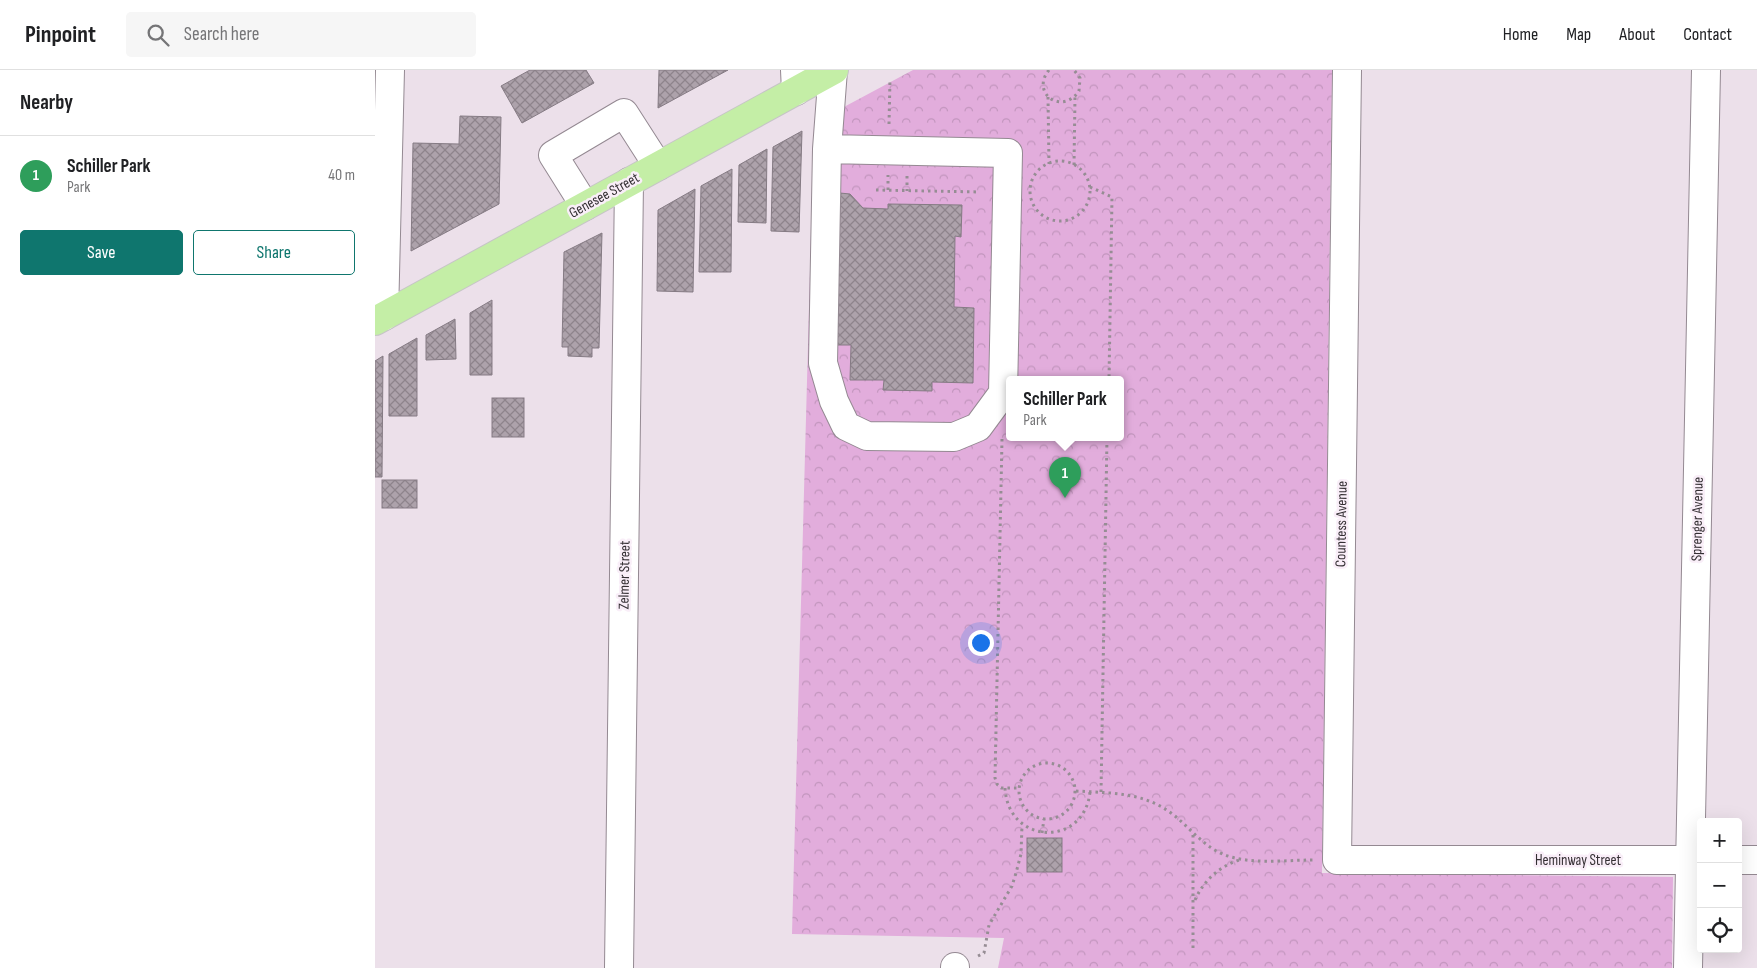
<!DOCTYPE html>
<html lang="en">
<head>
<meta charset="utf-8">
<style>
	body { margin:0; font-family:"Sofia Sans Condensed",sans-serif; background:#f6f6f6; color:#202124 }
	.controls { position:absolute; right:15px; bottom:15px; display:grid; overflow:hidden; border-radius:5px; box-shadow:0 5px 20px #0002 }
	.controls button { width:45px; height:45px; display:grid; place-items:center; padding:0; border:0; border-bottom:1px solid #e0e0e0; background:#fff; color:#202124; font:25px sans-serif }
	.you { position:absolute; left:605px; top:572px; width:18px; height:18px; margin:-12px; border:4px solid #fff; border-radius:50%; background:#1a73e8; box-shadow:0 0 0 8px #1a73e833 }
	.badge { display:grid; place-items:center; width:32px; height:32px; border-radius:50%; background:#0f766e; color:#fff; font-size:16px; font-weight:700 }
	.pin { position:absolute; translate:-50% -41px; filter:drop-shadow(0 1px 2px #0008) }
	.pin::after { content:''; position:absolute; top:26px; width:18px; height:15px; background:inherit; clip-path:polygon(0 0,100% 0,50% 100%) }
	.popup { position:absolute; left:631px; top:306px; width:118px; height:65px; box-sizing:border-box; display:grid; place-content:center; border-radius:5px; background:#fff; filter:drop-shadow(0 1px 4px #0005); font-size:16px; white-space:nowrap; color:#757577 }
	.popup b { font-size:19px; color:#202124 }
	.popup::after { content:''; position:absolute; left:50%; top:100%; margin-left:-10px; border:10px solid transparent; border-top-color:#fff }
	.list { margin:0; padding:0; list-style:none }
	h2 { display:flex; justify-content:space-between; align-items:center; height:65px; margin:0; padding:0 20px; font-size:21px }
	h2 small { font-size:16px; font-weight:400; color:#757577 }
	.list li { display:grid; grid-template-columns:32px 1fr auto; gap:15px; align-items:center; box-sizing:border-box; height:80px; padding:0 20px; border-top:1px solid #e0e0e0 }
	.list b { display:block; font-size:19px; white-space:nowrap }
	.list p { margin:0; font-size:16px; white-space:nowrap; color:#757577 }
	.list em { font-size:16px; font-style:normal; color:#757577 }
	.actions { display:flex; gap:10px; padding:15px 20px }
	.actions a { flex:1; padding:11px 0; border:1px solid #0f766e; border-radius:5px; text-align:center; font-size:18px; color:#0f766e }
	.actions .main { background:#0f766e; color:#fff }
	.icon { flex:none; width:28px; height:28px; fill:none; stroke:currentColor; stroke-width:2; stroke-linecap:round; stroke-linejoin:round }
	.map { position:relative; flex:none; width:1382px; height:898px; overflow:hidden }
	header { display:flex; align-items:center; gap:30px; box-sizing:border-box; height:70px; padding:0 25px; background:#fff; border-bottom:1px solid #e0e0e0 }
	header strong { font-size:24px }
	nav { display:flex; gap:28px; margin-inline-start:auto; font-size:18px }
	.search { width:350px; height:45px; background:#f6f6f6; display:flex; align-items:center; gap:12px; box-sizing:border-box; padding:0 18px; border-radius:5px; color:#757577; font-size:19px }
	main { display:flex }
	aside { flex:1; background:#fff }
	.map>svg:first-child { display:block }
	.park { fill:url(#park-crowns); fill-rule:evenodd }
	.building { fill:url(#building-cross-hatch); stroke:#857b84 }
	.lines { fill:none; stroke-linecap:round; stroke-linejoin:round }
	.minor-casing { stroke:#948992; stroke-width:30 }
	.major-casing { stroke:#c6c5c6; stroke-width:30 }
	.path { stroke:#968d94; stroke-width:3; stroke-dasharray:2.5 4; stroke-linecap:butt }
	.minor { stroke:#fff; stroke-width:28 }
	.major { stroke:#c4eea6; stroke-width:28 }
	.labels { text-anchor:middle; stroke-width:5; stroke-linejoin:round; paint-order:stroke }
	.street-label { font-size:15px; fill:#342f33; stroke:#f9eef8 }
</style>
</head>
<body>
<header>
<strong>Pinpoint</strong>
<div class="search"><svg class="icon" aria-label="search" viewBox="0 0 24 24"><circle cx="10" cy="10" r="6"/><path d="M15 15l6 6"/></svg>Search here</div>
<nav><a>Home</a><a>Map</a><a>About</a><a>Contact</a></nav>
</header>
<main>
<aside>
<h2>Nearby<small></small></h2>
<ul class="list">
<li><span class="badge" style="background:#2e9e5b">1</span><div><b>Schiller Park</b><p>Park</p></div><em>40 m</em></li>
</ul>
<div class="actions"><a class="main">Save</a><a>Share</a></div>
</aside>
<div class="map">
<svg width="1382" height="898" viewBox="0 0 1382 898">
	<defs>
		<pattern id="park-crowns" width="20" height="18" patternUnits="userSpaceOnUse" patternTransform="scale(1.25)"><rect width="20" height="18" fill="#e2addc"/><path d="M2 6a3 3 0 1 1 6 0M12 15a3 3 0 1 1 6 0" fill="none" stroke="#c295bd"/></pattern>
		<pattern id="building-cross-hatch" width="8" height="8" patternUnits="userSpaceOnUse" patternTransform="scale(1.25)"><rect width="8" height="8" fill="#ada2ab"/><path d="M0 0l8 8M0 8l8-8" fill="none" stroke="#8e848c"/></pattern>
	</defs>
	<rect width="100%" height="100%" fill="#ece0ea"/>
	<path class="park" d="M538,0H957L947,803L1298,807L1297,898H623L629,868L417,864L439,53ZM635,309H745V367H635Z"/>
	<g class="building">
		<polygon points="155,0 211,0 219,13 147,53 126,16"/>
		<polygon points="284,0 353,0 283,38"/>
		<polygon points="85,46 126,47 124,134 36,181 38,73 84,74"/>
		<polygon points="427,61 424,162 396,161 398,77"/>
		<polygon points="392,79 391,153 363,152 364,95"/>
		<polygon points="357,99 356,202 324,202 326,116"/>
		<polygon points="320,119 318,222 282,221 283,140"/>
		<polygon points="465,123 475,124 488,138 513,139 513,134 587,135 586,167 580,166 579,237 599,238 598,313 557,312 557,321 508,320 509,310 475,310 476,275 462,275"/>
		<polygon points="227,163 224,278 217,278 217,287 193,286 193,277 187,277 189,182"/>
		<polygon points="117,230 117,305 95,305 95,243"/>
		<polygon points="80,249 81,289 51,290 51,265"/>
		<polygon points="42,268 42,346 14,346 14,284"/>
		<polygon points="8,286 7,407 0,407 0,291"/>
		<rect x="117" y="328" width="32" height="39"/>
		<rect x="7" y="410" width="35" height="28"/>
		<rect x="652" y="768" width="35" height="34"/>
	</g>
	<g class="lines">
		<defs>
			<g id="minor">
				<polyline points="420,0 421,21"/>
				<polyline points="972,0 962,790 1326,790"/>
				<polyline points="452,79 633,83 628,323 603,357 579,367 492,366 471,356 459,331 448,293 452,79 458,0"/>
				<polyline points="210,136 178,85 249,43 283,96"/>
				<polyline points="9,246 15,0"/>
				<polyline points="1363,790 1382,790"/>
				<polyline points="244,898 254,112"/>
				<polyline points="580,898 580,897"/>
				<polyline points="1313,898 1331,0"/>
			</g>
			<polyline id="major" points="0,251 459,0"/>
		</defs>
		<use href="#minor" class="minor-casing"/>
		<use href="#major" class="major-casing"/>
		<g class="path">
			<path d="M674,0C655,23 687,46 704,21L705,8L699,0"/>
			<polyline points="673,27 674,94"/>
			<polyline points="514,54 515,9"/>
			<circle cx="685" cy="121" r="30"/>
			<polyline points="699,95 700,27"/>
			<polyline points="532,106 532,121"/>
			<polyline points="715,117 737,127 734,309"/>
			<polyline points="501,120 605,122"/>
			<polyline points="513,120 513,105"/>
			<polyline points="627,369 620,708 622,714 626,718 645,718"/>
			<circle cx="672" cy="721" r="28"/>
			<path d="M630,718C633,775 709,778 715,722"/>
			<path d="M701,721C734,723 768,722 796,743C815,757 827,776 850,785C877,795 909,790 938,790"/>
			<polyline points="726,722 732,367"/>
			<polyline points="667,763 669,749"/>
			<path d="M820,830C829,810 844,797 864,790"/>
			<polyline points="818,878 818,765"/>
			<polyline points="603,886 609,883 614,855 637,816 641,803 646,784 647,755"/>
		</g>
		<use href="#minor" class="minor"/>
		<use href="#major" class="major"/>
	</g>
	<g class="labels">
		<g class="street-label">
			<text transform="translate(229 125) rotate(-29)" y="5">Genesee Street</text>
			<text transform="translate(1322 449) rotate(-89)" y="5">Sprenger Avenue</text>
			<text transform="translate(966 454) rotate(-89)" y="5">Countess Avenue</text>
			<text transform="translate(249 505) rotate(-89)" y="5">Zelmer Street</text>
			<text x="1203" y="795">Heminway Street</text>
		</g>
	</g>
</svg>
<div class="controls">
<button>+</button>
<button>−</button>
<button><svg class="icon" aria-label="locate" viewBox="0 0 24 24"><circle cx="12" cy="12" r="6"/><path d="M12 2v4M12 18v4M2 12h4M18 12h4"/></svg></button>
</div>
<div class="you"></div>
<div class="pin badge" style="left:690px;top:428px;background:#2e9e5b">1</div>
<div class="popup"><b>Schiller Park</b>Park</div>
</div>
</main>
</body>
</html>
